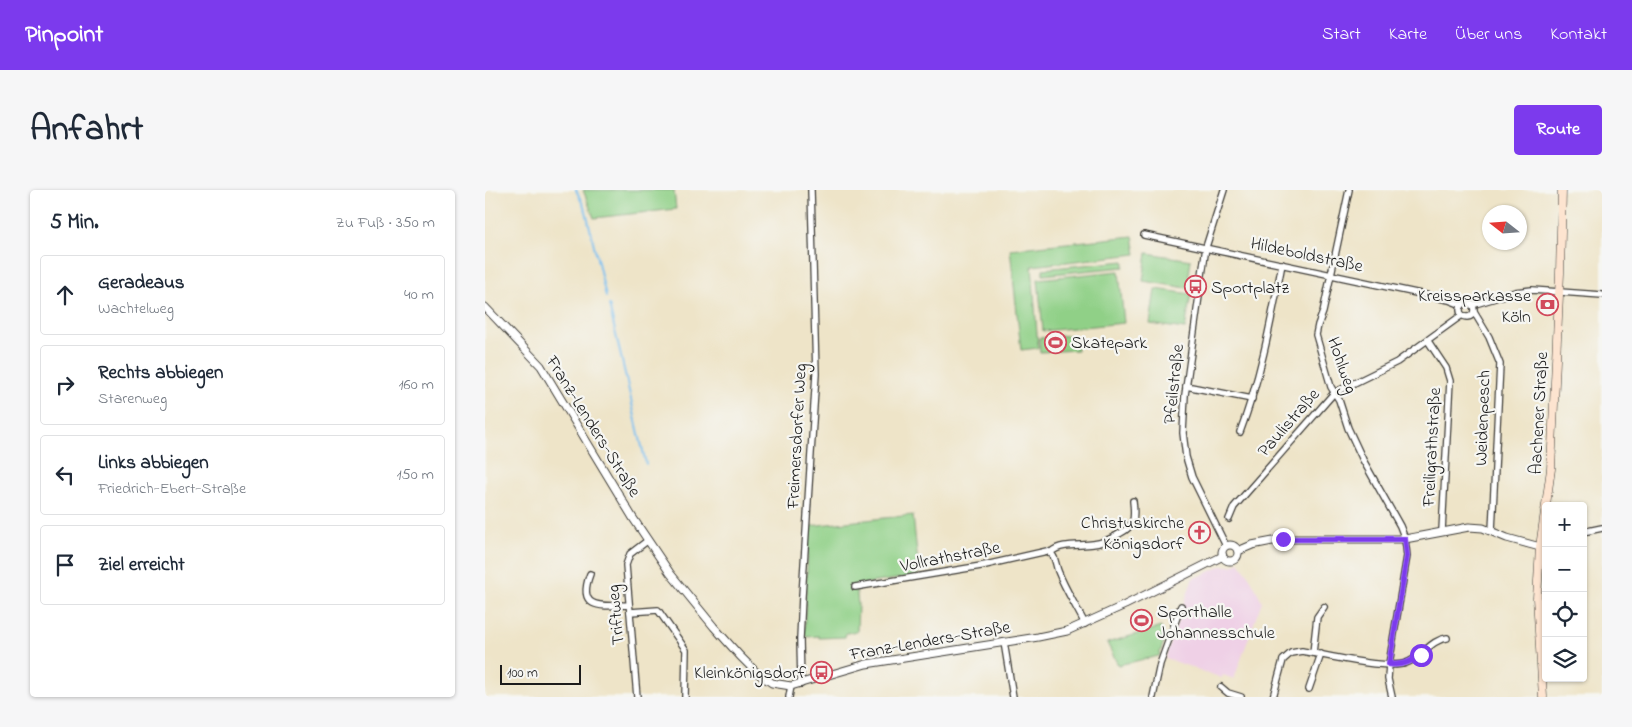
<!DOCTYPE html>
<html lang="de">
<head>
<meta charset="utf-8">
<style>
	body { margin:0; font-family:"Indie Flower",sans-serif; background:#f6f6f7; color:#1f2937 }
	.controls { position:absolute; right:15px; bottom:15px; display:grid; overflow:hidden; border-radius:5px; box-shadow:0 1px 4px #0004 }
	.controls button { width:45px; height:45px; display:grid; place-items:center; padding:0; border:0; border-bottom:1px solid #e0e1e3; background:#fff; color:#1f2937; font:25px sans-serif }
	.compass { position:absolute; left:997px; top:15px; width:45px; height:45px; border-radius:50%; background:#fff; box-shadow:0 1px 4px #0004; rotate:287deg }
	.scale { position:absolute; left:15px; bottom:12px; width:81px; box-sizing:border-box; padding-left:5px; border:2px solid #1c1c1c; border-top:0; font-size:14px; line-height:18px; white-space:nowrap; color:#1c1c1c; -webkit-text-stroke:4px #f6f6f2; paint-order:stroke }
	.stop { position:absolute; width:15px; height:15px; margin:-11px; border:4px solid #7c3aed; border-radius:50%; background:#fff }
	.stop.end { background:#7c3aed; border-color:#fff; box-shadow:0 1px 5px #0008 }
	.list { margin:0; padding:0; list-style:none }
	h2 { display:flex; justify-content:space-between; align-items:center; height:65px; margin:0; padding:0 20px; font-size:21px }
	h2 small { font-size:16px; font-weight:400; color:#747a83 }
	.list li { display:grid; grid-template-columns:32px 1fr auto; gap:15px; align-items:center; box-sizing:border-box; height:80px; margin:0 10px 10px; padding:0 10px; border:1px solid #e0e1e3; border-radius:5px }
	.list b { display:block; font-size:19px; white-space:nowrap }
	.list p { margin:0; font-size:16px; white-space:nowrap; color:#747a83 }
	.list em { font-size:16px; font-style:normal; color:#747a83 }
	.icon { flex:none; width:28px; height:28px; fill:none; stroke:currentColor; stroke-width:2; stroke-linecap:round; stroke-linejoin:round }
	.map { position:relative; flex:none; width:1117px; height:507px; overflow:hidden; border-radius:5px }
	header { display:flex; align-items:center; gap:30px; box-sizing:border-box; height:70px; padding:0 25px; background:#7c3aed; color:#fff }
	header strong { font-size:24px }
	nav { display:flex; gap:28px; margin-inline-start:auto; font-size:18px }
	.intro { display:flex; align-items:center; justify-content:space-between; box-sizing:border-box; height:120px; padding:0 30px }
	h1 { margin:0; font-size:35px }
	.button { padding:12px 22px; border-radius:5px; background:#7c3aed; color:#fff; font-size:18px; font-weight:700 }
	main { display:flex; gap:30px; padding:0 30px }
	aside { flex:1; background:#fff; border-radius:5px; box-shadow:0 1px 4px #0004 }
	.map>svg:first-child { display:block }
	.built { fill:#efd0e6 }
	.green { fill:#90d087; stroke:#567652 }
	.lines { fill:none; stroke-linecap:round; stroke-linejoin:round }
	.stream { stroke:#78bff0; stroke-width:2 }
	.minor-casing { stroke:#3c3a36; stroke-width:8 }
	.tertiary-casing { stroke:#3c3a36; stroke-width:9 }
	.secondary-casing { stroke:#3c3a36; stroke-width:9 }
	.minor { stroke:#fff; stroke-width:5.5 }
	.tertiary { stroke:#fff; stroke-width:7 }
	.secondary { stroke:#fde4d0; stroke-width:8 }
	.route { stroke:#7c3aed; stroke-width:6 }
	.labels { text-anchor:middle; stroke-width:4.5; stroke-linejoin:round; paint-order:stroke }
	.street-label { font-size:18px; fill:#1c1c1c; stroke:#f6f6f2 }
	.poi-label { font-size:18px; fill:#1c1c1c; stroke:#f6f6f2; text-anchor:start }
</style>
</head>
<body>
<header>
<strong>Pinpoint</strong>
<nav><a>Start</a><a>Karte</a><a>Über uns</a><a>Kontakt</a></nav>
</header>
<div class="intro"><h1>Anfahrt</h1><a class="button">Route</a></div>
<main>
<aside>
<h2>5 Min.<small>Zu Fuß · 350 m</small></h2>
<ul class="list">
<li><svg class="icon" aria-label="ahead" viewBox="0 0 24 24"><path d="M12 20V5M6 11l6-6 6 6"/></svg><div><b>Geradeaus</b><p>Wachtelweg</p></div><em>40 m</em></li>
<li><svg class="icon" aria-label="right" viewBox="0 0 24 24"><path d="M7 20v-9h11M14 6l5 5-5 5"/></svg><div><b>Rechts abbiegen</b><p>Starenweg</p></div><em>160 m</em></li>
<li><svg class="icon" aria-label="left" viewBox="0 0 24 24"><path d="M17 20v-9H6M10 6l-5 5 5 5"/></svg><div><b>Links abbiegen</b><p>Friedrich-Ebert-Straße</p></div><em>150 m</em></li>
<li><svg class="icon" aria-label="arrive" viewBox="0 0 24 24"><path d="M6 21V4h12l-3 4 3 4H6"/></svg><div><b>Ziel erreicht</b></div></li>
</ul>
</aside>
<div class="map">
<svg width="1117" height="507" viewBox="0 0 1117 507">
	<rect width="100%" height="100%" fill="#f6f6f2"/>
	<filter id="ink" filterUnits="userSpaceOnUse"><feTurbulence type="fractalNoise" baseFrequency=".02" numOctaves="2"/><feDisplacementMap in="SourceGraphic" scale="10" xChannelSelector="R" yChannelSelector="G"/><feConvolveMatrix kernelMatrix="1 2 1 2 8 2 1 2 1" color-interpolation-filters="sRGB"/></filter>
	<filter id="wash" filterUnits="userSpaceOnUse"><feTurbulence type="fractalNoise" baseFrequency=".0096" numOctaves="4" result="noise"/><feDisplacementMap in="SourceGraphic" scale="20" xChannelSelector="R" yChannelSelector="G"/><feGaussianBlur stdDeviation="1.12" result="paint"/><feColorMatrix in="noise" values="0 0 0 0 0 0 0 0 0 0 0 0 0 0 0 0 0 1.4 0 .05"/><feComposite in="paint" operator="in"/></filter>
	<g filter="url(#wash)">
		<rect width="100%" height="100%" fill="#eee4c8"/>
		<polygon class="built" points="754,372 763,384 777,411 749,489 738,485 737,488 680,468 708,388 718,385 736,376 747,376"/>
		<g class="green">
			<polygon points="98,0 189,0 191,19 109,28"/>
			<polygon points="648,46 651,64 547,76 553,158 536,160 525,59"/>
			<polygon points="662,63 706,70 702,98 658,91"/>
			<polygon points="639,71 639,77 558,85 558,79"/>
			<polygon points="634,81 639,133 558,141 553,89"/>
			<polygon points="670,99 706,104 700,139 665,134"/>
			<polygon points="586,145 587,155 592,155 592,160 555,162 554,148"/>
			<polygon points="428,325 434,383 431,386 371,395 373,414 372,442 361,443 360,447 334,448 334,446 322,447 319,445 324,336"/>
			<polygon points="676,437 679,451 674,466 633,475 622,453"/>
		</g>
		<g class="lines">
			<g class="stream">
				<polyline points="91,0 101,21 121,107"/>
				<polyline points="124,115 161,274"/>
			</g>
		</g>
	</g>
	<g filter="url(#ink)">
		<g class="lines">
			<defs>
				<g id="minor">
					<polyline points="739,0 721,57 700,205 698,243 701,267 707,287 741,356"/>
					<polyline points="864,0 838,122 833,135 831,145 846,197 854,210 863,238 878,270 915,336 920,349 922,366 904,474 903,489 907,507"/>
					<polyline points="659,45 964,110 977,115"/>
					<circle cx="982" cy="120" r="7"/>
					<polyline points="987,115 1030,102 1047,100 1117,105"/>
					<polyline points="989,122 1004,147 1015,174 1007,341"/>
					<polyline points="943,151 961,178 965,191 957,341"/>
					<polyline points="701,196 767,209"/>
					<path d="M755,242C776,187 786,131 797,74"/>
					<polyline points="744,329 749,317 849,203 912,172 977,125"/>
					<polyline points="1098,342 1117,338"/>
					<path d="M566,362C576,353 595,356 608,354C618,353 626,349 634,344C650,336 650,328 648,311"/>
					<path d="M105,384C91,421 118,416 144,415"/>
					<path d="M370,397L496,376L562,361C571,365 570,373 573,381C580,399 591,416 600,434"/>
					<polyline points="145,422 173,420 201,460 200,507"/>
					<polyline points="519,452 528,507"/>
					<polyline points="828,463 832,427 839,417"/>
					<polyline points="316,494 315,449 317,406 331,184 326,0"/>
					<polyline points="736,497 743,503 756,507"/>
					<polyline points="824,499 836,464"/>
					<polyline points="152,507 141,375 145,364 162,351"/>
					<polyline points="304,507 306,496"/>
					<polyline points="668,507 675,474 696,416"/>
					<path d="M788,507L798,470L806,463L817,461C839,465 903,480 921,473C938,467 945,450 962,448"/>
				</g>
				<g id="tertiary">
					<polyline points="0,117 56,176 148,328 185,383 229,437 255,466 272,483 287,493 306,496 381,474 553,447 582,441 640,415 738,366"/>
					<circle cx="745" cy="363" r="8"/>
					<polyline points="753,361 767,355 798,349 920,349 984,337 998,338 1022,348 1055,357"/>
				</g>
				<polyline id="secondary" points="1058,507 1052,408 1055,357 1066,279 1075,83 1077,0"/>
			</defs>
			<use href="#minor" class="minor-casing"/>
			<use href="#tertiary" class="tertiary-casing"/>
			<use href="#secondary" class="secondary-casing"/>
			<use href="#minor" class="minor"/>
			<use href="#tertiary" class="tertiary"/>
			<use href="#secondary" class="secondary"/>
		</g>
	</g>
	<g class="lines" filter="url(#ink)">
		<path class="route" d="M798,349H920L922,366L904,474C917,476 925,472 936,465"/>
	</g>
	<defs>
		<symbol id="bus-ring" viewBox="-11 -11 22 22"><circle r="9.5" fill="#f6f6f2" stroke="#d1495b" stroke-width="1.5"/><path d="M-5-6H5V4H4V6H2V4H-2V6H-4V4H-5ZM-3.5-4V0h7V-4ZM-3.5 1.2v1.5H-2V1.2ZM2 1.2v1.5H3.5V1.2Z" fill="#d1495b"/></symbol>
		<symbol id="bank-ring" viewBox="-11 -11 22 22"><circle r="9.5" fill="#f6f6f2" stroke="#d1495b" stroke-width="1.5"/><path d="M-6-4H6V4H-6ZM0-2.3a2.3 2.3 0 1 0 0 4.6a2.3 2.3 0 1 0 0-4.6Z" fill="#d1495b"/></symbol>
		<symbol id="stadium-ring" viewBox="-11 -11 22 22"><circle r="9.5" fill="#f6f6f2" stroke="#d1495b" stroke-width="1.5"/><path d="M0-5a6.5 5 0 1 0 0 10a6.5 5 0 1 0 0-10ZM-3.5-1.8h7v3.6h-7Z" fill="#d1495b"/></symbol>
		<symbol id="church-ring" viewBox="-11 -11 22 22"><circle r="9.5" fill="#f6f6f2" stroke="#d1495b" stroke-width="1.5"/><path d="M-1.2-6h2.4v3.5h3.3v2.4h-3.3V6h-2.4V-.1h-3.3v-2.4h3.3Z" fill="#d1495b"/></symbol>
	</defs>
	<g fill-rule="evenodd">
		<use href="#bus-ring" x="698" y="84" width="25" height="25"/>
		<use href="#bank-ring" x="1050" y="102" width="25" height="25"/>
		<use href="#stadium-ring" x="558" y="140" width="25" height="25"/>
		<use href="#church-ring" x="702" y="330" width="25" height="25"/>
		<use href="#stadium-ring" x="644" y="418" width="25" height="25"/>
		<use href="#bus-ring" x="324" y="470" width="25" height="25"/>
	</g>
	<g class="labels">
		<g class="street-label">
			<text transform="translate(822 64) rotate(12)" y="6">Hildeboldstraße</text>
			<text transform="translate(858 175) rotate(71)" y="6">Hohlweg</text>
			<text transform="translate(688 194) rotate(-84)" y="6">Pfeilstraße</text>
			<text transform="translate(1053 223) rotate(-87)" y="6">Aachener Straße</text>
			<text transform="translate(997 228) rotate(-88)" y="6">Weidenpesch</text>
			<text transform="translate(803 232) rotate(-49)" y="6">Paulistraße</text>
			<text transform="translate(109 236) rotate(58)" y="6">Franz-Lenders-Straße</text>
			<text transform="translate(311 246) rotate(-87)" y="6">Freimersdorfer Weg</text>
			<text transform="translate(946 257) rotate(-87)" y="6">Freiligrathstraße</text>
			<text transform="translate(465 366) rotate(-11)" y="6">Vollrathstraße</text>
			<text transform="translate(130 425) rotate(-95)" y="6">Triftweg</text>
			<text transform="translate(445 450) rotate(-10)" y="6">Franz-Lenders-Straße</text>
		</g>
		<g class="poi-label">
			<text x="726" y="103">Sportplatz</text>
			<text x="1046" y="111" text-anchor="end">Kreissparkasse<tspan x="1046" dy="21">Köln</tspan></text>
			<text x="586" y="158">Skatepark</text>
			<text x="699" y="338" text-anchor="end">Christuskirche<tspan x="699" dy="21">Königsdorf</tspan></text>
			<text x="672" y="427">Sporthalle<tspan x="672" dy="21">Johannesschule</tspan></text>
			<text x="321" y="488" text-anchor="end">Kleinkönigsdorf</text>
		</g>
	</g>
</svg>
<div class="controls">
<button>+</button>
<button>−</button>
<button><svg class="icon" aria-label="locate" viewBox="0 0 24 24"><circle cx="12" cy="12" r="6"/><path d="M12 2v4M12 18v4M2 12h4M18 12h4"/></svg></button>
<button><svg class="icon" aria-label="layers" viewBox="0 0 24 24"><path d="M12 4l9 5-9 5-9-5zM3 14l9 5 9-5"/></svg></button>
</div>
<svg class="compass" viewBox="-18 -18 36 36"><path d="M0-13l5 13h-10z" fill="#e53935"/><path d="M0 13l5-13h-10z" fill="#747a83"/></svg>
<div class="scale">100 m</div>
<div class="stop" style="left:936px;top:465px"></div>
<div class="stop end" style="left:798px;top:349px"></div>
</div>
</main>
</body>
</html>
